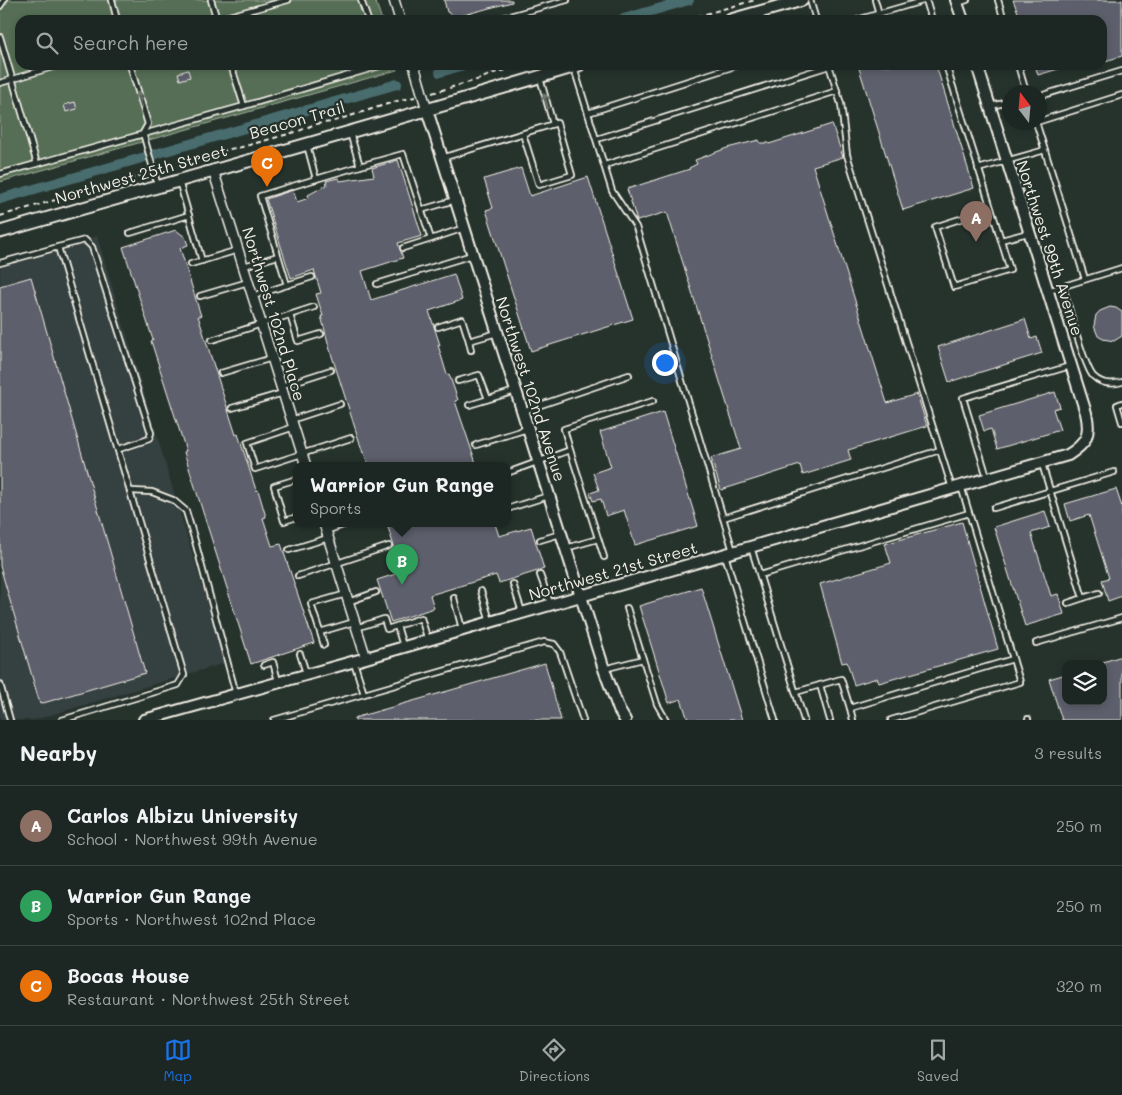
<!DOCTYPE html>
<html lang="en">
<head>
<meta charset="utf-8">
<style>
	body { margin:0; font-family:Mali,sans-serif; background:#252e2a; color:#f1f3f6 }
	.controls { position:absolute; right:15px; bottom:15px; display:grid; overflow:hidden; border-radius:10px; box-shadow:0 2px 8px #0003 }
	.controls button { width:45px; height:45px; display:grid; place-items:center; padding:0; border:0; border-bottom:1px solid #3a4340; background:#1c2622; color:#f1f3f6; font:25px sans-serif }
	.compass { position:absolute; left:1002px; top:85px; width:45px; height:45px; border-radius:50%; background:#1c2622; box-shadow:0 2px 8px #0003; rotate:344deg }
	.you { position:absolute; left:664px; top:362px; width:18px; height:18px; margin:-12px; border:4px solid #fff; border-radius:50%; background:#1a73e8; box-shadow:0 0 0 8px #1a73e833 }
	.badge { display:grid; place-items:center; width:32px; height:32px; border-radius:50%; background:#1a73e8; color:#fff; font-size:16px; font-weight:700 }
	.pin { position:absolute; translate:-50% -41px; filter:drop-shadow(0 1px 2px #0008) }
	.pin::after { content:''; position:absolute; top:26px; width:18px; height:15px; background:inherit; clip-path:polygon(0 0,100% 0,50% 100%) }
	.popup { position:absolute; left:293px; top:462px; width:218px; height:65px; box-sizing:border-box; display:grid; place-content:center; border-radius:10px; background:#1c2622; filter:drop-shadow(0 1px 4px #0005); font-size:16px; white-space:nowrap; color:#a0a5a5 }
	.popup b { font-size:19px; color:#f1f3f6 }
	.popup::after { content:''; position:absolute; left:50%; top:100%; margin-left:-10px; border:10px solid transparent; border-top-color:#1c2622 }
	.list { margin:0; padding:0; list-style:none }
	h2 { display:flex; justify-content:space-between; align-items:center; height:65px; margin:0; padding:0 20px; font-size:21px }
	h2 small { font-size:16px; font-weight:400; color:#a0a5a5 }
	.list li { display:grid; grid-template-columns:32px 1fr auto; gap:15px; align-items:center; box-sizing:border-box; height:80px; padding:0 20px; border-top:1px solid #3a4340 }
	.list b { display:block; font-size:19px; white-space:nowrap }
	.list p { margin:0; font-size:16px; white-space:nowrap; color:#a0a5a5 }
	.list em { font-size:16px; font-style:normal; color:#a0a5a5 }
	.icon { flex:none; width:28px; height:28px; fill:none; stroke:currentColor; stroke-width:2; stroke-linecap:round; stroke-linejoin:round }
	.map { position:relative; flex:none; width:1122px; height:720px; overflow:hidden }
	.search { position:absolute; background:#1c2622; box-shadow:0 2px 8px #0003; left:15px; right:15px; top:15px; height:55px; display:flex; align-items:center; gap:12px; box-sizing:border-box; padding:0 18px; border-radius:15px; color:#a0a5a5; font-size:19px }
	.sheet { height:305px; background:#1c2622 }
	nav { display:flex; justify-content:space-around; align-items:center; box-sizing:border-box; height:70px; border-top:1px solid #3a4340; background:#1c2622; font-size:14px; color:#a0a5a5 }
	nav a { display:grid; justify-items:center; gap:2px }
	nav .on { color:#1a73e8 }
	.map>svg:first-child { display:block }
	.built { fill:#364040 }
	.green { fill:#556e54; stroke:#a4b09e }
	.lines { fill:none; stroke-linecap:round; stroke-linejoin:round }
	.canal { stroke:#496d6e; stroke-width:10 }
	.building { fill:#5d5f6c; stroke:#f4f1e8 }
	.service-casing { stroke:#f4f1e8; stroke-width:8 }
	.minor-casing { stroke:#f4f1e8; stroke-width:12 }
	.tertiary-casing { stroke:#f4f1e8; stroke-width:14 }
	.secondary-casing { stroke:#f4f1e8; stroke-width:15 }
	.path { stroke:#f4f1e8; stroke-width:2; stroke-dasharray:5 4; stroke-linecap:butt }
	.service { stroke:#26332d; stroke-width:4.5 }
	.minor { stroke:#26332d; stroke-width:9 }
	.tertiary { stroke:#26332d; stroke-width:10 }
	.secondary { stroke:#26332d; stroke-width:11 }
	.oneway { stroke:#6e766e }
	.labels { text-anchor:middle; stroke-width:4.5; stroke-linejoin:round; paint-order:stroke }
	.street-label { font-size:16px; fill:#f4f1e8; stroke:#26332d }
</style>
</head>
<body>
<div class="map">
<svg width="1122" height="720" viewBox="0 0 1122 720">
	<rect width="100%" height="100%" fill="#26332d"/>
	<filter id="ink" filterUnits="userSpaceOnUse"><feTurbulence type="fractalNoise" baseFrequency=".02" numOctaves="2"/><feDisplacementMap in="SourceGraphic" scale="10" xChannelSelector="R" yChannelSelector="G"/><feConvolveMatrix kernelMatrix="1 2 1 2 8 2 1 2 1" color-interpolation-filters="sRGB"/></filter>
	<g filter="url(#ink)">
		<polygon class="built" points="97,236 225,663 34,720 0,720 0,265"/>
		<polygon class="green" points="0,0 375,0 382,20 20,20 20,65 396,65 397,70 0,182"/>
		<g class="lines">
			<g class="canal">
				<polyline points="620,20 689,0"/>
				<polyline points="440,72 464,65"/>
				<polyline points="0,199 397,84"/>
			</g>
		</g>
		<g class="building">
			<polygon points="444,0 512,0 512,2 456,17 447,12"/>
			<polygon points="1013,0 1122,0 1122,56 1102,62 1102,20 1021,20"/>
			<polygon points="858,65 936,65 974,188 903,210"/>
			<polygon points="1035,65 1064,65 1065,67 1038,75"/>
			<polygon points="188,70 190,77 180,80 178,73"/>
			<polygon points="75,102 77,109 66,112 64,105"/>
			<polygon points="832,124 843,157 813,166 887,403 917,394 927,426 848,450 851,460 803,475 800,465 721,490 711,458 741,449 667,212 637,221 627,189 690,169 689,168 697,164 695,160 727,148 759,140 760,143 769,143 769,144"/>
			<polygon points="398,160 422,236 398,243 403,258 362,271 371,300 454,274 462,300 429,311 440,345 438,345 447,375 449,374 458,400 455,401 477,466 369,466 364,453 363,453 330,350 321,316 323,316 316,294 321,293 314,270 291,278 266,199 293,190 297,202 309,198 308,195 327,185 326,181 338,178 340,181 374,176 372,168"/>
			<polygon points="521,168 530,196 588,177 633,319 531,351 486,210 493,208 484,179"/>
			<polygon points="176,230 185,237 188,245 180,248 201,316 198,316 236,435 238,434 256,490 258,490 266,517 263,518 272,546 281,544 314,643 251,664 184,452 186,451 151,341 153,340 123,247"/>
			<polygon points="31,277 145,673 40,704 0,566 0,286"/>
			<polygon points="1110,307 1116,308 1122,312 1122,336 1114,341 1103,339 1098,336 1094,326 1096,315 1100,311"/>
			<polygon points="1025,319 1031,339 1037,337 1042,353 949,382 938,347"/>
			<polygon points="1055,392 1060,407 1053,409 1060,430 997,449 991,429 984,431 979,415"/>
			<polygon points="663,412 698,526 635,545 624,510 606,516 601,499 593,501 590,493 599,490 593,473 611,467 600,432"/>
			<polygon points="1116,489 1122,507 1122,596 1108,601 1102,580 1109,578 1089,515 1070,521 1065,504"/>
			<polygon points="1045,511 1050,527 1031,533 1051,596 1058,594 1064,614 1025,626 994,527"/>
			<polygon points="962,522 998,649 879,683 877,678 854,685 847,662 842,663 820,584 891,563 885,544"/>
			<polygon points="387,524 495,524 499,536 531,527 544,569 499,583 496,575 430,595 434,608 391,622 377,580 402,572"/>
			<polygon points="701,587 742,720 688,720 681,699 669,703 639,606"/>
			<polygon points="1122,656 1122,720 1062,720 1049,679 1066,674 1066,701 1103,701 1103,662"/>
			<polygon points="545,663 561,720 354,720 354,718"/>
		</g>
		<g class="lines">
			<defs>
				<g id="service">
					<polyline points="112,0 117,20"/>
					<polyline points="211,0 217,20"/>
					<polyline points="361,0 368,20"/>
					<polyline points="810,0 816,20"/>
					<polyline points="875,0 879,14"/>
					<polyline points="926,0 932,20"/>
					<polyline points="998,0 1004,20"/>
					<polyline points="957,3 967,0"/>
					<polyline points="0,6 4,0"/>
					<polyline points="214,20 288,0"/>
					<polyline points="495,20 567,0"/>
					<polyline points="857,20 926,0"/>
					<polyline points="0,37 37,164"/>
					<polyline points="130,65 148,124 143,133 158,186"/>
					<polyline points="231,65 244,106"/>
					<polyline points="829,65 841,104 847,155 952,488"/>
					<polyline points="946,65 1001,240 1028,233"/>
					<polyline points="1018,65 1026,92"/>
					<polyline points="574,68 612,191 636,227 733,551"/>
					<polyline points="540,78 553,124"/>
					<polyline points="0,83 59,65"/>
					<polyline points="1040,96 1122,71"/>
					<polyline points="990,106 1010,102"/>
					<polyline points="588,113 738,65"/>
					<polyline points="1040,121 1122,95"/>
					<polyline points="1036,122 1085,279"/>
					<polyline points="350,133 360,166 403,154 431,239 403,248"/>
					<polyline points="597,139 829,66"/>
					<polyline points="307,145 316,179 360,166"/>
					<polyline points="442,158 557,123 572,175 539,185 523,134"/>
					<polyline points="605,165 837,91"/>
					<polyline points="978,169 1045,150"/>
					<polyline points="0,174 244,106 383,65"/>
					<polyline points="179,181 202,261"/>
					<polyline points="991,209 935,227 954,287 1010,270 1001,240"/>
					<polyline points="421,210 455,200"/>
					<polyline points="130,233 189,215"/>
					<polyline points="431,239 464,228"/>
					<polyline points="58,247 85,240 92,247 151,433 149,439 119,449"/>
					<polyline points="0,263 58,247 184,675 178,685 62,720"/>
					<polyline points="191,264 238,250"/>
					<polyline points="244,266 278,256"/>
					<polyline points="312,277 287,285 260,196 316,179"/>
					<polyline points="377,284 472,255"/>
					<path d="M1063,286C1068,304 1083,364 1093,376C1101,384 1111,385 1122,382"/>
					<polyline points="1048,291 1122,268"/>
					<polyline points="200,296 248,282"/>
					<polyline points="253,296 287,285"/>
					<polyline points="290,315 298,341 321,334"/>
					<polyline points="438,327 462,319 469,341 497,333"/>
					<polyline points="212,340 314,307"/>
					<polyline points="469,341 471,350"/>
					<polyline points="221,373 272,358"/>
					<polyline points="458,381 479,375 488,399"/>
					<polyline points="281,386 331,370"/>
					<polyline points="1122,403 1117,405 1122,422"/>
					<polyline points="469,405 515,391"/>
					<polyline points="232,408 283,393"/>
					<polyline points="523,411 629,375"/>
					<polyline points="291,420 340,404"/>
					<polyline points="294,427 247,443 255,469 351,438"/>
					<polyline points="476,445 527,429"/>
					<polyline points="570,450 604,557"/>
					<polyline points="1042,464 1083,598 1099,593"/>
					<polyline points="507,473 570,450 564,429 653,401"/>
					<polyline points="987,477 963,398 1070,366"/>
					<polyline points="297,479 274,486 284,521 297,517"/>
					<polyline points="131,491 152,492 173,500 186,511 195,541 236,694"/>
					<polyline points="994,508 1114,472"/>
					<polyline points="507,509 548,496"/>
					<polyline points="723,518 940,450"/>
					<polyline points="326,531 346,524"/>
					<polyline points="540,540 560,534"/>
					<polyline points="751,547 804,720"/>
					<polyline points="566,548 598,539"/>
					<polyline points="289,550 328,538"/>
					<polyline points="725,555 775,720"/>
					<polyline points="540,575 550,603"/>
					<polyline points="760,575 969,513"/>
					<polyline points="298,576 389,546"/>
					<polyline points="513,584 522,612"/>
					<polyline points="481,591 490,621"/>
					<polyline points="454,598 462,629"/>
					<polyline points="348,602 376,592"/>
					<polyline points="1068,603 1083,598"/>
					<polyline points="627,608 657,704 666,720"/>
					<polyline points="397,626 403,646"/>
					<polyline points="356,628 384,619 387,629 421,618 428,640"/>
					<polyline points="320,632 311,604 346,594"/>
					<polyline points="1036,643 1122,618"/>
					<polyline points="324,645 320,632 354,622"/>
					<polyline points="300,654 306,673"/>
					<polyline points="354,662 364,694"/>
					<polyline points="264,665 273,662 278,681"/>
					<polyline points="604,669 643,659"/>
					<polyline points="0,684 10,720"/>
					<polyline points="820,685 830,720"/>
					<polyline points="796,692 841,679 850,708"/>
					<polyline points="1028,719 1028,720"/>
					<polyline points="274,720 544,642 554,644 560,652 583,720"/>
					<polyline points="853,720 850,708 1013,659"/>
					<polyline points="891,720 1020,682 961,486"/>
				</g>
				<g id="minor">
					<polyline points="394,0 400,20"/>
					<polyline points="414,65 427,110"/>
					<polyline points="213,170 306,466"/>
					<polyline points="324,524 366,658"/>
				</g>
				<g id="tertiary">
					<polyline points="956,0 963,20"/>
					<polyline points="427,110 604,669 619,710 625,720"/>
					<path d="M144,720L366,658L1068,455C1087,443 1091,435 1086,413L977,65"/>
				</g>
				<g id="secondary">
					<polyline points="731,20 802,0"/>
					<path d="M0,232C193,176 386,123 579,65"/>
				</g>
			</defs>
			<use href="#service" class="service-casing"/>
			<use href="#minor" class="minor-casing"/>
			<use href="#tertiary" class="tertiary-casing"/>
			<use href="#secondary" class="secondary-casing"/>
			<g class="path">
				<polyline points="679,20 702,15 755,0"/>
				<polyline points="432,93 480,79 494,73 528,65"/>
				<polyline points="161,170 215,155 229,149 242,147 299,131 315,124 331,122 397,101 415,97"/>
				<polyline points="0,216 149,173"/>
			</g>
			<use href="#service" class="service"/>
			<use href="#minor" class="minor"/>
			<use href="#tertiary" class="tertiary"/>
			<use href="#secondary" class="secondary"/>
		</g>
		<defs><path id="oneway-shaft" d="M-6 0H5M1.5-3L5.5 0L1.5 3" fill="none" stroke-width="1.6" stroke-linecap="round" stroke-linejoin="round" transform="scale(1.25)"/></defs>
		<g class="oneway">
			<use href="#oneway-shaft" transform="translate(140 99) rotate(-107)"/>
			<use href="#oneway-shaft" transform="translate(546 101) rotate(-106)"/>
		</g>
	</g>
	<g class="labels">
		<g class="street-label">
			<text transform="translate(297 120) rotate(-16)" y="6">Beacon Trail</text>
			<text transform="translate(141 174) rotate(-16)" y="6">Northwest 25th Street</text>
			<text transform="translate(1050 248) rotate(72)" y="6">Northwest 99th Avenue</text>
			<text transform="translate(274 314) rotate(73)" y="6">Northwest 102nd Place</text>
			<text transform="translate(531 389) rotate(72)" y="6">Northwest 102nd Avenue</text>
			<text transform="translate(613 571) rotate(-16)" y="6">Northwest 21st Street</text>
		</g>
	</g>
</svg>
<div class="controls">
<button><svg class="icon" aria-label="layers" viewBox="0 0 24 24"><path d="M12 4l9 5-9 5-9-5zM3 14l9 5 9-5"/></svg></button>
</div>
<svg class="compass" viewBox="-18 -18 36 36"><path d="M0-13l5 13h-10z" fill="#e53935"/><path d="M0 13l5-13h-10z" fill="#a0a5a5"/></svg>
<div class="you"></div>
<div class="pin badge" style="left:976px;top:242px;background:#8d6e63">A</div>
<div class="pin badge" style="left:402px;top:585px;background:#2e9e5b">B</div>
<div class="popup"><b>Warrior Gun Range</b>Sports</div>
<div class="pin badge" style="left:267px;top:187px;background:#e8710a">C</div>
<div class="search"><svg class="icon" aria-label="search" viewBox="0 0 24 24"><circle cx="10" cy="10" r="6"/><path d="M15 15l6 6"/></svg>Search here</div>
</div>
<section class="sheet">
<h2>Nearby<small>3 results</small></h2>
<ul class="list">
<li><span class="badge" style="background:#8d6e63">A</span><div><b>Carlos Albizu University</b><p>School · Northwest 99th Avenue</p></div><em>250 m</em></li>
<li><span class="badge" style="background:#2e9e5b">B</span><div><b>Warrior Gun Range</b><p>Sports · Northwest 102nd Place</p></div><em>250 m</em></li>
<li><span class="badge" style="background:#e8710a">C</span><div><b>Bocas House</b><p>Restaurant · Northwest 25th Street</p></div><em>320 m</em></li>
</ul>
</section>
<nav>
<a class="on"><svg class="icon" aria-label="map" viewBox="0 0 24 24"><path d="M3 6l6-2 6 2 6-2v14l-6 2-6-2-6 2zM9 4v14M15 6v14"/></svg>Map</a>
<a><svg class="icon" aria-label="directions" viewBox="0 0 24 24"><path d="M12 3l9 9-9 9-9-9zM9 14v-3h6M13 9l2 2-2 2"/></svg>Directions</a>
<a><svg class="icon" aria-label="saved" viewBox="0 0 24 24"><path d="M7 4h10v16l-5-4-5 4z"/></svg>Saved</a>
</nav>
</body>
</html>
